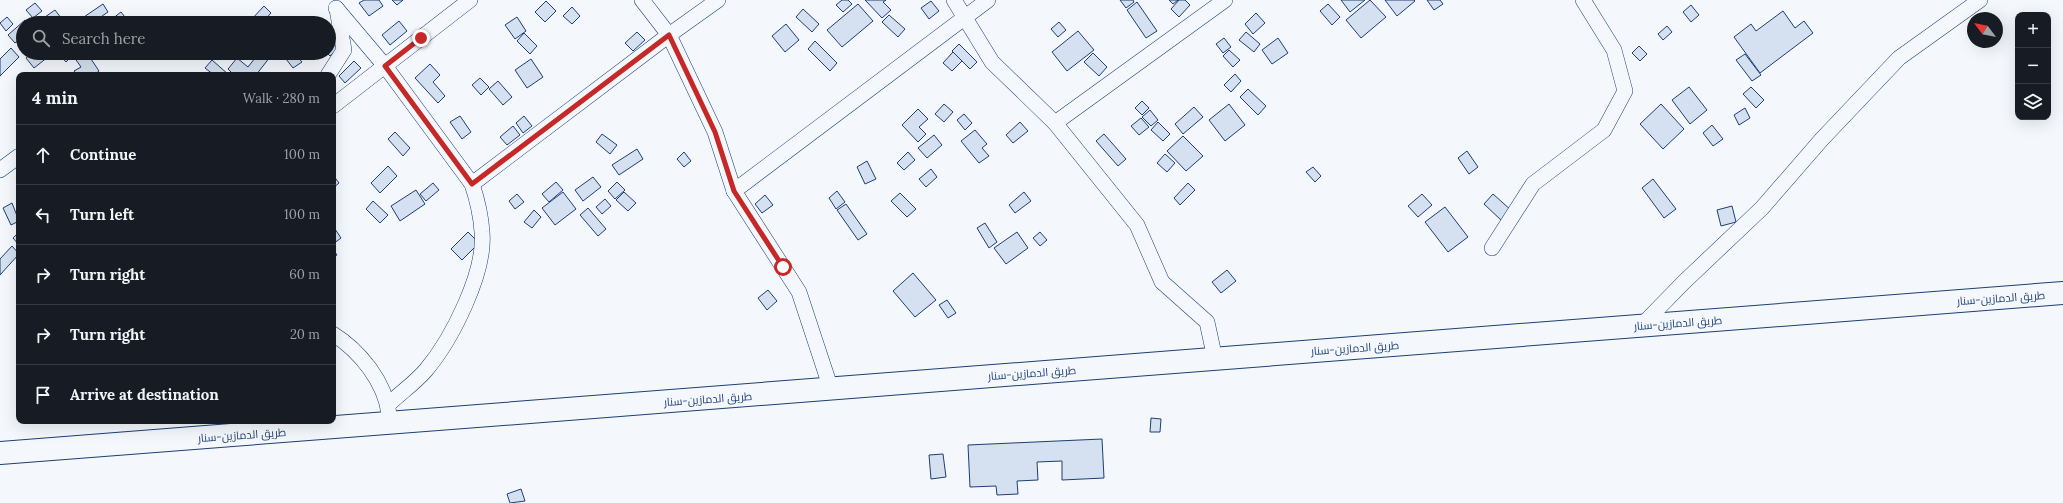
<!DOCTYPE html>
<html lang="en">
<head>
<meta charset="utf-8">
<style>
	body { margin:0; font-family:Lora,Cairo,serif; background:#20242c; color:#f1f3f6 }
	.controls { position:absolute; right:12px; top:12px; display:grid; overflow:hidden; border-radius:8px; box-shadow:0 4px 16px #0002 }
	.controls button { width:36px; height:36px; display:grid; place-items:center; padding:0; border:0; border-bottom:1px solid #363941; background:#171b24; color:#f1f3f6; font:20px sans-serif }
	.compass { position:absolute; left:1967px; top:12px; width:36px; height:36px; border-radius:50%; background:#171b24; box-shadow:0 4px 16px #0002; rotate:302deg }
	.stop { position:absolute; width:12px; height:12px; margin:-9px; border:3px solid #c62828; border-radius:50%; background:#fff }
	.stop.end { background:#c62828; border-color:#fff; box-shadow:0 1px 4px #0008 }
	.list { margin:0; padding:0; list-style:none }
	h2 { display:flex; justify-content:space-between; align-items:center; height:52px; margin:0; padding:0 16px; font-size:17px }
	h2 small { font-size:13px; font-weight:400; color:#9ea1a6 }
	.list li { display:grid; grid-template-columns:26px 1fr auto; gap:12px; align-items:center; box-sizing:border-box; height:60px; padding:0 16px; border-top:1px solid #363941 }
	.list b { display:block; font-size:15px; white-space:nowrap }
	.list em { font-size:13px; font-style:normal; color:#9ea1a6 }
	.icon { flex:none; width:22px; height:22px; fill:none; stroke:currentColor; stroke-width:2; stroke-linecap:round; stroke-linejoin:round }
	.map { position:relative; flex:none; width:2063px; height:503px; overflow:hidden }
	.search { position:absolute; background:#171b24; box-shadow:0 4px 16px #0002; left:16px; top:16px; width:320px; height:44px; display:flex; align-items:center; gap:10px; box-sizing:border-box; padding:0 14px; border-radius:22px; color:#9ea1a6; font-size:15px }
	.panel { position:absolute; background:#171b24; box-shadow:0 4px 16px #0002; left:16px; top:72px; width:320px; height:352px; border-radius:8px }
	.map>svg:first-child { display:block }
	.building { fill:#d5e0f0; stroke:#1d3f73 }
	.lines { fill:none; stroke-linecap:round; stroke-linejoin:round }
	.street-casing { stroke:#1d3f73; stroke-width:16 }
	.highway-casing { stroke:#1d3f73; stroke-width:24 }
	.street { stroke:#f4f7fb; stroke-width:15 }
	.highway { stroke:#f4f7fb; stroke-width:22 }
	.route { stroke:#c62828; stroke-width:5 }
	.labels { text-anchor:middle; stroke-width:3; stroke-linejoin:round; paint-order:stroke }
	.street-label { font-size:11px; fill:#1d3f73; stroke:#f4f7fb }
</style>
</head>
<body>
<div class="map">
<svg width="2063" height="503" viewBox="0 0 2063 503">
	<rect width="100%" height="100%" fill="#f4f7fb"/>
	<g class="building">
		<polygon points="364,0 379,0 383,6 369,16 359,3"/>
		<polygon points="392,0 403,0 397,5"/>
		<polygon points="842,0 848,0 852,4 843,12 836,5"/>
		<polygon points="865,0 886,0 883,2 891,10 882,18"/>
		<polygon points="1120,0 1133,0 1134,2 1126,8"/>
		<polygon points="1169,0 1178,0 1173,4"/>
		<polygon points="1179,0 1185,0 1190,5 1179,17 1171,9"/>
		<polygon points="1341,0 1365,0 1350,12"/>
		<polygon points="1370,0 1386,17 1361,38 1346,20"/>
		<polygon points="1385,0 1414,0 1415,1 1397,16"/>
		<polygon points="1427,0 1440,0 1443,4 1434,10"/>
		<polygon points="546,1 556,11 545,22 535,12"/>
		<polygon points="931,1 939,11 929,19 921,8"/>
		<polygon points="1137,2 1157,31 1146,38 1127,10"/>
		<polygon points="35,3 42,11 33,18 26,10"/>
		<polygon points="103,4 108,12 92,23 75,23"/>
		<polygon points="858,4 873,21 842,47 827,30"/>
		<polygon points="1328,4 1340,17 1332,25 1320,11"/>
		<polygon points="1691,5 1699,15 1691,22 1683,12"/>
		<polygon points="264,6 271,13 262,23 254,23 251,20"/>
		<polygon points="572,7 580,16 572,24 563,16"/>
		<polygon points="803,9 819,24 812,32 796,17"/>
		<polygon points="55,10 65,23 50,23 45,17"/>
		<polygon points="1783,11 1795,28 1804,21 1813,33 1760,73 1734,37 1751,24 1756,31"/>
		<polygon points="121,12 128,21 126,23 115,23 112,19"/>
		<polygon points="1256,13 1265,23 1253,34 1245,24"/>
		<polygon points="889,15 905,29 898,37 882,22"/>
		<polygon points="7,17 13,24 6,31 0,23"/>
		<polygon points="517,17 526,31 515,39 505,25"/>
		<polygon points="25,20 27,23 23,23 23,37 15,43 8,35"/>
		<polygon points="399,21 407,31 390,45 382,35"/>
		<polygon points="1059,22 1066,30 1058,37 1051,29"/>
		<polygon points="786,24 799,40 785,52 772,36"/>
		<polygon points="1667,26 1672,32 1663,40 1658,34"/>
		<polygon points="1078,31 1094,50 1067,71 1052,52"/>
		<polygon points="637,32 645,40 633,51 625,43"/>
		<polygon points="1246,32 1260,44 1254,52 1239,40"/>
		<polygon points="524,33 537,46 530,54 517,41"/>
		<polygon points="329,38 338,49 330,56 327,53 329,53"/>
		<polygon points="1224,38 1231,47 1223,53 1216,44"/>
		<polygon points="1278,38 1288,53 1272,64 1262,50"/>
		<polygon points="815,41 837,63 830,71 808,49"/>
		<polygon points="959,44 977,62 970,69 952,51"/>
		<polygon points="1639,46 1647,54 1640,61 1632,53"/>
		<polygon points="11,48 19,57 0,76 0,59"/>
		<polygon points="1229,50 1240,60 1233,67 1223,56"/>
		<polygon points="953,52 962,61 952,71 943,63"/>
		<polygon points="32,53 53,53 34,68 26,58"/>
		<polygon points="58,53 75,53 66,62"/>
		<polygon points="79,53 87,53 99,71 94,75 77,75 74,71 81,67 74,57"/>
		<polygon points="211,53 225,53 217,60"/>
		<polygon points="259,53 265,53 270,57 256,75 234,75 228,69 237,58 248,67"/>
		<polygon points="294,53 302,62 293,68 286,59"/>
		<polygon points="1093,53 1107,67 1099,76 1084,62"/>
		<polygon points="1745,54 1761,75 1752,81 1736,60"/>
		<polygon points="531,59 543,77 527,88 515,70"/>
		<polygon points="212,60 229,75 214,75 205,68"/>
		<polygon points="354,61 361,68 345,83 339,76"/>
		<polygon points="430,64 440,75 433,82 445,96 438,103 415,78"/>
		<polygon points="1235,74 1241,81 1231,92 1224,85"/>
		<polygon points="480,78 489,87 481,95 472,85"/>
		<polygon points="498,81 512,97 503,105 489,89"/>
		<polygon points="1689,87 1707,110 1690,124 1672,100"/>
		<polygon points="1751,87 1764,100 1756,108 1743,94"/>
		<polygon points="1248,89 1266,106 1258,115 1240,97"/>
		<polygon points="1142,101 1149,108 1142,115 1135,108"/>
		<polygon points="944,104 953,112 944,122 935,114"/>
		<polygon points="1229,104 1245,125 1225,141 1209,120"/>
		<polygon points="1661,104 1684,129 1663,149 1640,124"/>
		<polygon points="1194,107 1203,117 1183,134 1175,124"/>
		<polygon points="1745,108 1750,118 1739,125 1734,115"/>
		<polygon points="918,109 928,119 919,127 926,134 918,142 902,125"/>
		<polygon points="1150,110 1158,120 1151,126 1142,117"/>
		<polygon points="964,114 972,123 965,130 957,120"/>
		<polygon points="460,116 471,132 462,139 450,122"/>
		<polygon points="524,116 532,126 523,133 516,123"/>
		<polygon points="1141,118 1149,127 1139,135 1131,126"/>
		<polygon points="1020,122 1028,131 1013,143 1006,135"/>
		<polygon points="1158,122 1170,134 1163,141 1151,130"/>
		<polygon points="1712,125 1723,139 1713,146 1703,133"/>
		<polygon points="513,126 520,135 507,145 500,137"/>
		<polygon points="975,130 987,144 982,148 989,156 979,163 961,141"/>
		<polygon points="395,132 410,148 403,156 388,139"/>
		<polygon points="602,134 617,145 610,154 596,142"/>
		<polygon points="1104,134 1126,159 1118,166 1096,141"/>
		<polygon points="934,135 942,145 927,158 918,148"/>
		<polygon points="1183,136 1203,156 1186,171 1167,151"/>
		<polygon points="637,149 643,159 619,175 612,165"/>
		<polygon points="1467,151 1478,167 1469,174 1458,158"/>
		<polygon points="684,152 691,161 684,167 677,159"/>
		<polygon points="908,152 915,160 904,170 897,163"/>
		<polygon points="1165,154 1175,163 1167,172 1157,163"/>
		<polygon points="867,161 876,179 865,184 857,167"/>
		<polygon points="388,166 397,176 380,193 371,183"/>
		<polygon points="1313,167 1321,176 1315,182 1306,172"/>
		<polygon points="931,169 937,177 926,187 919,179"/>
		<polygon points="333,175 339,183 333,188"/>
		<polygon points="593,177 601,187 583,201 575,190"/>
		<polygon points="1653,179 1676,209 1664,218 1642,188"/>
		<polygon points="556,182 563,190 549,202 542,194"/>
		<polygon points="617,182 625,190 615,199 608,191"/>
		<polygon points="433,183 439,190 426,201 420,194"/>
		<polygon points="1188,183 1195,190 1180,205 1174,198"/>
		<polygon points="416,190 425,204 400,221 391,206"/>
		<polygon points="837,191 845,202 836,209 829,198"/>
		<polygon points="563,192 576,209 555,225 542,208"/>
		<polygon points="624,192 636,203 628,211 616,200"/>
		<polygon points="1024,192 1031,201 1015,213 1009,205"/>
		<polygon points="900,193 916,209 907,217 891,201"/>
		<polygon points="517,194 524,202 515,209 509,201"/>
		<polygon points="1422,194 1432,205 1418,217 1408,206"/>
		<polygon points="1493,194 1512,211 1502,221 1484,204"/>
		<polygon points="765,195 773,205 762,213 755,204"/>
		<polygon points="605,199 611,206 602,214 596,207"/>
		<polygon points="373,201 388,215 380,223 366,209"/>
		<polygon points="12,203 19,221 11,225 3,208"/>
		<polygon points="846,204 867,234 858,240 837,210"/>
		<polygon points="1732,206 1736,222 1721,226 1717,210"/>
		<polygon points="1445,207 1468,237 1448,252 1425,222"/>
		<polygon points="588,208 606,229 598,236 580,215"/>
		<polygon points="534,210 541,217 532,228 524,222"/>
		<polygon points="985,223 997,242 989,248 977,228"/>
		<polygon points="333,226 341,238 333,244"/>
		<polygon points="19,232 19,245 13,238"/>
		<polygon points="468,232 479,243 462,260 451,249"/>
		<polygon points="1017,232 1028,248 1006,264 994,248"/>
		<polygon points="1040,232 1047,240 1040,246 1033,238"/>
		<polygon points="12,246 19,254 0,275 0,259"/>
		<polygon points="333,249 337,255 333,257"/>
		<polygon points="1227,270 1236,281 1221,293 1212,282"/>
		<polygon points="913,273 936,300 915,317 893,291"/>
		<polygon points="768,290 777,301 767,310 758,298"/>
		<polygon points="947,300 956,313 948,318 939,305"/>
		<polygon points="1151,418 1161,419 1160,432 1150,432"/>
		<polygon points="1102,439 1104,478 1062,480 1062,461 1037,462 1038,480 1017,481 1018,494 997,495 996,486 970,487 968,445"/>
		<polygon points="943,454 946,477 931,479 929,455"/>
		<polygon points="521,489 525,501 510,503 507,494"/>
	</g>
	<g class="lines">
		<defs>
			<g id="street">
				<polyline points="642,0 669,35 715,132 734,191 799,292 831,389"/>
				<polyline points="954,0 992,62 1055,123 1137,225 1162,282 1207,322 1215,359"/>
				<path d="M336,8L385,66L472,184C477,199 481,216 482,232C486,272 452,339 426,370C415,383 400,393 388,405"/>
				<polyline points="328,75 344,50 337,9"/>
				<polyline points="333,106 470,0"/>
				<polyline points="1055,123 1225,0"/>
				<polyline points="0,170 19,156"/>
				<polyline points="472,184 669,35 718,0"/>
				<polyline points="734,191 988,0"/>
				<polyline points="1492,248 1533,184 1604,130 1625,91 1614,50 1583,0"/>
				<polyline points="1642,325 1684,282 1762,208 1822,139 1899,58 1980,0"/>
				<path d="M333,334C360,351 385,382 389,414"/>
			</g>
			<polyline id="highway" points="0,453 2063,293"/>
		</defs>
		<use href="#street" class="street-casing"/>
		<use href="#highway" class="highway-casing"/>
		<use href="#street" class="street"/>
		<use href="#highway" class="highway"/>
	</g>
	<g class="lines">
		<polyline class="route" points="421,38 385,66 472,184 669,35 715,132 734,191 783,267"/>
	</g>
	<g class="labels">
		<g class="street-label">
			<text transform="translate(2001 298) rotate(-4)" y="4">طريق الدمازين-سنار</text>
			<text transform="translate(1678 323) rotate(-4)" y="4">طريق الدمازين-سنار</text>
			<text transform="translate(1355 348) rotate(-4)" y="4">طريق الدمازين-سنار</text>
			<text transform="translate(1032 373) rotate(-4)" y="4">طريق الدمازين-سنار</text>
			<text transform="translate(708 399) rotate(-4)" y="4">طريق الدمازين-سنار</text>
			<text transform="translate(242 435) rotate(-4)" y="4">طريق الدمازين-سنار</text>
		</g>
	</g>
</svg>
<div class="controls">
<button>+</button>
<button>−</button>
<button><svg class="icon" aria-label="layers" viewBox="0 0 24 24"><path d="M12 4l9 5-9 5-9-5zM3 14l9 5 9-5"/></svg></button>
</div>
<svg class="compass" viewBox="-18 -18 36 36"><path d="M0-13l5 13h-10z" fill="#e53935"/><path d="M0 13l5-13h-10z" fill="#9ea1a6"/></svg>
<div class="stop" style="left:783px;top:267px"></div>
<div class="stop end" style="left:421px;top:38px"></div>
<div class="search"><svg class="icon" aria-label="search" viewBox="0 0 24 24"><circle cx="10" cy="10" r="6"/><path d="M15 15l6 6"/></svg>Search here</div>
<section class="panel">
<h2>4 min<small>Walk · 280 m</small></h2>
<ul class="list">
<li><svg class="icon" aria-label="ahead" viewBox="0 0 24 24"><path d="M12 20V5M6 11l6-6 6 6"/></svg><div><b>Continue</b></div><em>100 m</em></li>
<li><svg class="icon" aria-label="left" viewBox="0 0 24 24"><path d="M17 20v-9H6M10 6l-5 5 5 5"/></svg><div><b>Turn left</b></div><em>100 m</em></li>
<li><svg class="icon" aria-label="right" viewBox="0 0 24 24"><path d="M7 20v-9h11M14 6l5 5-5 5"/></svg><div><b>Turn right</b></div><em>60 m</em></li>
<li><svg class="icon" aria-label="right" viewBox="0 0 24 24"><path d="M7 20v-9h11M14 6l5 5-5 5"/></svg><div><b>Turn right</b></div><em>20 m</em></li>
<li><svg class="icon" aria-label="arrive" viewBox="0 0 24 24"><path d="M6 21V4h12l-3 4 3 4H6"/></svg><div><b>Arrive at destination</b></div></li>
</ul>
</section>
</div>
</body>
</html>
